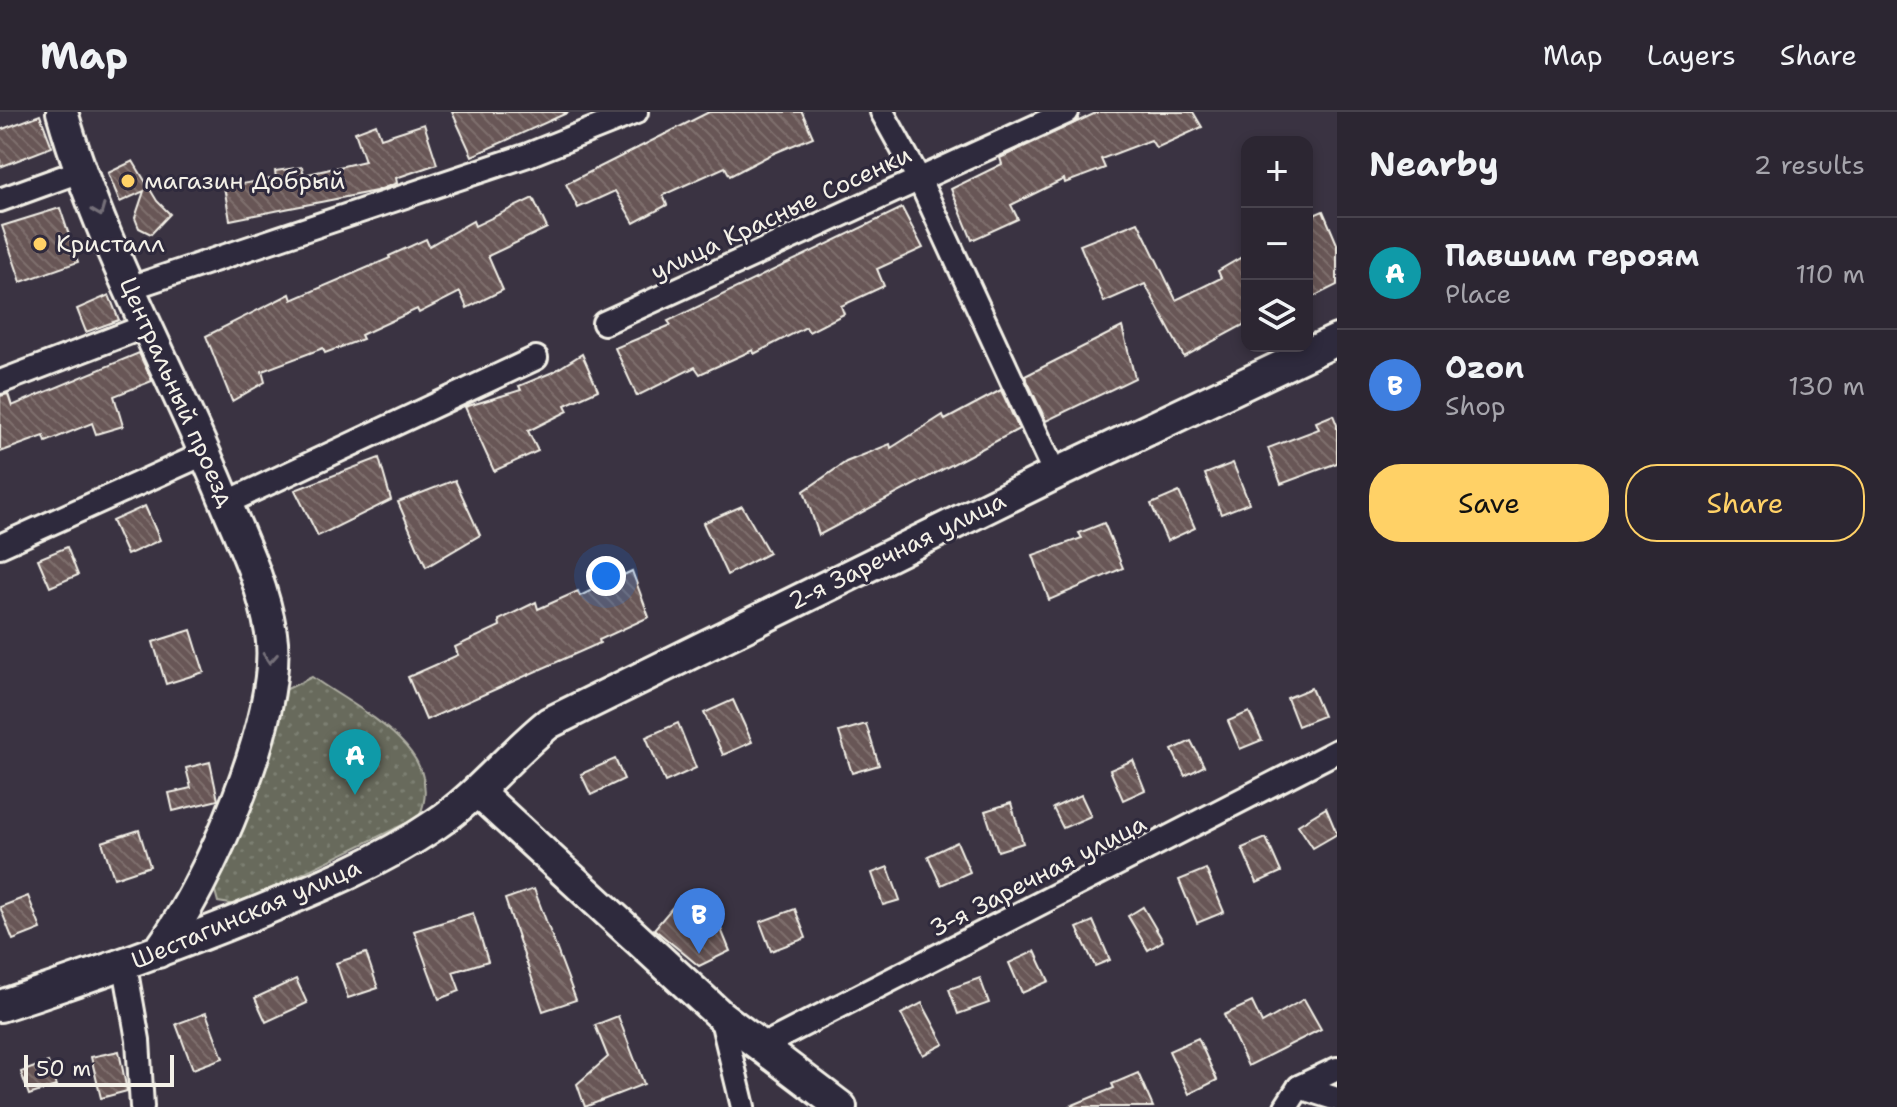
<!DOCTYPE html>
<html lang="en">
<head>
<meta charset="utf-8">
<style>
	body { margin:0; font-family:"Shantell Sans",sans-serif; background:#342e3a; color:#f1f3f6 }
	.controls { position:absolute; right:24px; top:24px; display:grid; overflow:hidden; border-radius:16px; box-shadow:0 4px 12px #0003 }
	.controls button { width:72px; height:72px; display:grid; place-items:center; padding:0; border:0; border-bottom:2px solid #48434d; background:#2c2632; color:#f1f3f6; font:40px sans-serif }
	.scale { position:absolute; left:24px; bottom:20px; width:150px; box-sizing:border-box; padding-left:8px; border:4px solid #f4f1e8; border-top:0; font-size:22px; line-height:28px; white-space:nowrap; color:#f4f1e8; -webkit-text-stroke:6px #2f2a3d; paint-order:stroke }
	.you { position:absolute; left:606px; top:464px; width:28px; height:28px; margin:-20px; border:6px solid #fff; border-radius:50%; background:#1a73e8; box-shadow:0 0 0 12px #1a73e833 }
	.badge { display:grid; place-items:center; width:52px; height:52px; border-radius:50%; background:#ffd166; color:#fff; font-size:26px; font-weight:700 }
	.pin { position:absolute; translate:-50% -66px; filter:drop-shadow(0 2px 4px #0008) }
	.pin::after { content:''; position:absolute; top:42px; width:28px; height:24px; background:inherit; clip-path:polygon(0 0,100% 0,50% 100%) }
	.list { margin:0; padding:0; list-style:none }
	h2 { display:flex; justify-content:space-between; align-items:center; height:104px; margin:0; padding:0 32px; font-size:34px }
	h2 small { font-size:26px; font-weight:400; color:#a6a5ac }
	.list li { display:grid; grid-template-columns:52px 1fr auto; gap:24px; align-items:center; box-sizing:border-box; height:112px; padding:0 32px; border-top:2px solid #48434d }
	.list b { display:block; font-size:30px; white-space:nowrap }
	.list p { margin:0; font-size:26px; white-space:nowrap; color:#a6a5ac }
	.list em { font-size:26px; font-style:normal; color:#a6a5ac }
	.actions { display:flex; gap:16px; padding:24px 32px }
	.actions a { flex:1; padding:18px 0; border:2px solid #ffd166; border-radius:32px; text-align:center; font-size:28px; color:#ffd166 }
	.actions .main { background:#ffd166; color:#111 }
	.icon { flex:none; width:44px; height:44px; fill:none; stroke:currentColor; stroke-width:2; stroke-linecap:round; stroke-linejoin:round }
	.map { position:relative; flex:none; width:1337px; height:995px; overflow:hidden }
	header { display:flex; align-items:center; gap:48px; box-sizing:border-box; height:112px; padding:0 40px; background:#2c2632; border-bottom:2px solid #48434d }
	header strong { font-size:38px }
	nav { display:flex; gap:44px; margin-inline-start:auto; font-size:28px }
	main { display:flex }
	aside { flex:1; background:#2c2632 }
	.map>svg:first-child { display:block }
	.grass { fill:url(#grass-dots); stroke:#aeaea2; stroke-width:2 }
	.building { fill:url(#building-back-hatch); stroke:#f4f1e8; stroke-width:2 }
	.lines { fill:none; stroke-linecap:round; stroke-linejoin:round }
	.street-casing { stroke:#f4f1e8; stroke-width:28 }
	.secondary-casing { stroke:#f4f1e8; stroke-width:36 }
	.street { stroke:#2f2a3d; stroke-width:22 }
	.secondary { stroke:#2f2a3d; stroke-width:30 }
	.oneway { stroke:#747079 }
	.poi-dot { fill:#ffd166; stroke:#2f2a3d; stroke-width:3 }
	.labels { text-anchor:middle; stroke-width:6; stroke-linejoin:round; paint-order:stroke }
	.poi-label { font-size:24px; fill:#f4f1e8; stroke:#2f2a3d; text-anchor:start }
	.street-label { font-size:24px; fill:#f4f1e8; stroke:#2f2a3d }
</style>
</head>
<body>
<header>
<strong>Map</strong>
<nav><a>Map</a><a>Layers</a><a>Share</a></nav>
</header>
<main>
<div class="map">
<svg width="1337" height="995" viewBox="0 0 1337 995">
	<defs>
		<pattern id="grass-dots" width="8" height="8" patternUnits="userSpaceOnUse" patternTransform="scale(2)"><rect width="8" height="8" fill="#676a5c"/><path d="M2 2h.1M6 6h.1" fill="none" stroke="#7d8073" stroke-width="1.8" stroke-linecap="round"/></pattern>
		<pattern id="building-back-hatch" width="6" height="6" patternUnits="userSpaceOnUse" patternTransform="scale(2)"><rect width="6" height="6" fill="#685656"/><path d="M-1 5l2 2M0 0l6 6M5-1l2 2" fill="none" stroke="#7e6f6e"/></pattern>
	</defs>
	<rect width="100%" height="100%" fill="#3a3342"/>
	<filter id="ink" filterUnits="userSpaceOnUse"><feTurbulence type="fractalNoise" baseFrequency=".0125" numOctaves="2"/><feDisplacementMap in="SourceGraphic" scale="16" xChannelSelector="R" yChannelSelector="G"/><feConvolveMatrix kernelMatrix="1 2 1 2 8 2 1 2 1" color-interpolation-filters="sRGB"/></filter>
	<g filter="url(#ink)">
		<path class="grass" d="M312,565C358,598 449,638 419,705L237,793L218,790L212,768L281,598L285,578Z"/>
		<g class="building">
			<polygon points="452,0 569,0 472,44"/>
			<polygon points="709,0 802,0 813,25 772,42 730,64 725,55 663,83 667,93 634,111 615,79 578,96 566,72"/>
			<polygon points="1098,0 1193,0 1202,15 1156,36 1151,28 1101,47 1105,56 1065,71 1064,67 1011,93 1018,107 972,128 951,77 1002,52 1000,46"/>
			<polygon points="40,3 52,35 0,55 0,18"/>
			<polygon points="376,12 381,26 424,12 437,52 396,66 397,71 376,79 230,108 224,75 276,66 275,59 302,55 304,63 365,49 355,20"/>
			<polygon points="133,49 157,89 170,102 151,122 139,116 135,106 144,79 120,90 108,61"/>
			<polygon points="533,86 547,116 488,144 503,178 467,196 460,180 419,201 417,197 361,223 363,227 325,241 323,236 262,259 265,270 232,289 206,224 290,182 292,188 390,146 389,144 426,127 429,134 473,109 475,114"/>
			<polygon points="60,96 78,150 21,170 2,114"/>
			<polygon points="902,96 923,136 877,157 884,174 841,194 844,202 809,220 806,215 754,242 753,238 700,262 695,255 637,284 615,236 671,213 668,209"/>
			<polygon points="1323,99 1337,132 1337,173 1307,188 1307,106"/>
			<polygon points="1138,110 1176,188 1221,166 1218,159 1247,142 1247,211 1184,245 1145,172 1104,190 1080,133"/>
			<polygon points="109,183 119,208 86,220 77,197"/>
			<polygon points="1122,215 1135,266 1046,309 1025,264"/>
			<polygon points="139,241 152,269 114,284 123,314 96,322 92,311 46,330 44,324 0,340 0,284 8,282 12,294"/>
			<polygon points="582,242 598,278 565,293 568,299 528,319 538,339 494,359 465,295 521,278 519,274 553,260"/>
			<polygon points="1001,278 1019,317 819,423 804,379 846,350 890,332 891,336 943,303 945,308"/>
			<polygon points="1333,303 1337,313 1337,351 1281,372 1268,336 1319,317 1316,310"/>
			<polygon points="379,346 391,388 318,424 295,378"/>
			<polygon points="1233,351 1249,391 1221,402 1205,362"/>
			<polygon points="455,368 480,423 426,455 398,390"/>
			<polygon points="1179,380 1195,416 1167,429 1151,392"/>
			<polygon points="145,394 160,428 127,443 112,409"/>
			<polygon points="742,394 769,441 727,463 703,411"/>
			<polygon points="1104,411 1123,456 1049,488 1033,443 1082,426 1079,421"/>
			<polygon points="67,435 78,463 50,475 38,447"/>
			<polygon points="632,459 649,505 599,528 600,531 426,608 408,565 458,543 455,535 500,514 499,508 536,490 538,497 578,479 580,484"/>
			<polygon points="191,518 204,560 166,572 153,530"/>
			<polygon points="1311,576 1323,604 1298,614 1287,586"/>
			<polygon points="733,588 752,630 723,643 704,601"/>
			<polygon points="1249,600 1262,628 1240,637 1228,609"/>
			<polygon points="678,611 696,656 665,670 646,625"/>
			<polygon points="866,612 879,653 852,661 839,620"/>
			<polygon points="1191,629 1204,654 1185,664 1172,638"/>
			<polygon points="615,647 624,667 591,683 581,662"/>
			<polygon points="1133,648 1145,678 1123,688 1110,658"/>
			<polygon points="210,650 218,688 173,699 169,681 191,676 186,656"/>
			<polygon points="1081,683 1091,704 1063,716 1053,696"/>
			<polygon points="1011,691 1023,731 998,739 985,699"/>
			<polygon points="1326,696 1337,722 1313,736 1298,713"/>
			<polygon points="139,718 150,754 114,766 102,730"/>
			<polygon points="1266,726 1281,760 1257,771 1242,736"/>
			<polygon points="957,730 970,760 941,773 928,744"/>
			<polygon points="888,755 900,788 883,793 872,761"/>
			<polygon points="1206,757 1224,800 1197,811 1179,768"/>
			<polygon points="534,777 576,888 543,899 505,787"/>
			<polygon points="683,783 714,800 730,839 699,854 654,817"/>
			<polygon points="28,784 41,817 13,828 0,795"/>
			<polygon points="1143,795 1163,829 1148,838 1128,804"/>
			<polygon points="795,797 806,826 771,839 760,810"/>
			<polygon points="473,801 488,849 453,860 460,879 439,887 414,819"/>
			<polygon points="1093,809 1110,848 1095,854 1077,816"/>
			<polygon points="1035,839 1049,869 1022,881 1009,851"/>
			<polygon points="366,841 378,876 348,886 336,851"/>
			<polygon points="980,866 989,891 958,902 949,877"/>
			<polygon points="296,867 307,891 266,910 255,886"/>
			<polygon points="1304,887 1321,917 1248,954 1224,903 1252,890 1262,911"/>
			<polygon points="922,891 944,932 923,943 901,902"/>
			<polygon points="206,901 223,946 193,957 176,912"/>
			<polygon points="618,904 644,972 585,995 577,972 608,945 595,913"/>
			<polygon points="1198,926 1217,968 1189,982 1169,939"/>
			<polygon points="119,939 127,979 101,986 91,945"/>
			<polygon points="48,950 56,974 29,983 21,960"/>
			<polygon points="1138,961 1153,995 1068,995 1114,976 1112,972"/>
		</g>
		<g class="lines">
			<defs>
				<g id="street">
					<polyline points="882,0 919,67 1055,362"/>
					<polyline points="0,88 83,58"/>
					<polyline points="130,176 528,43 636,0"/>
					<polyline points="604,211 1067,0"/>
					<polyline points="0,270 146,214"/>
					<polyline points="226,391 536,246"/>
					<polyline points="0,434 206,341"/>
					<polyline points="125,854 138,928 142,995"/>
					<polyline points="721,904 743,995"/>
					<polyline points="762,934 1337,639"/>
					<polyline points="1299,975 1337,987"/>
					<polyline points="1286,995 1299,975 1337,957"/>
				</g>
				<g id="secondary">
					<path d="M62,0C99,131 169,253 221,379C240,425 263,471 271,521C284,603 207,775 158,840"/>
					<polyline points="479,681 721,904 841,995"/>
					<path d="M0,894C85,866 168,837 251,803C315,777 379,751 436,712C479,683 509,643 549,611L1055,362L1337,228"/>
				</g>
			</defs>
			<use href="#street" class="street-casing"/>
			<use href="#secondary" class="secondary-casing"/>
			<use href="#street" class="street"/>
			<use href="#secondary" class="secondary"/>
		</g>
		<defs><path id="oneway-chevron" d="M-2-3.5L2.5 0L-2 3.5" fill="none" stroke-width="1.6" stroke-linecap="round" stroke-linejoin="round" transform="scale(2)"/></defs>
		<g class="oneway">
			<use href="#oneway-chevron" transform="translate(99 99) rotate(68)"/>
			<use href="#oneway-chevron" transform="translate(270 546) rotate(94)"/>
		</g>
	</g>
	<g class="poi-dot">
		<circle cx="128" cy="69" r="8"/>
		<circle cx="40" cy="132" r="8"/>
	</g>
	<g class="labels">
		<g class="poi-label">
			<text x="144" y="77">магазин Добрый</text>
			<text x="56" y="140">Кристалл</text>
		</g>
		<g class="street-label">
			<text transform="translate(781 101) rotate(-25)" y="8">улица Красные Сосенки</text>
			<text transform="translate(177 280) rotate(66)" y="8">Центральный проезд</text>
			<text transform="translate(897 439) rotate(-26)" y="8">2-я Заречная улица</text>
			<text transform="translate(1038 764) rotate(-27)" y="8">3-я Заречная улица</text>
			<text transform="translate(246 802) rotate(-23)" y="8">Шестагинская улица</text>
		</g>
	</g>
</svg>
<div class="controls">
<button>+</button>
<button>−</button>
<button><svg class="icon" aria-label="layers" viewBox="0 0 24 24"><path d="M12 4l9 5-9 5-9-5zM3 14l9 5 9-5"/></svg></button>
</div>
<div class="scale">50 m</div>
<div class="you"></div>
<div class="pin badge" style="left:355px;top:683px;background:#0f9aa8">A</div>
<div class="pin badge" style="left:699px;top:842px;background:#3f7fe0">B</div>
</div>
<aside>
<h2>Nearby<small>2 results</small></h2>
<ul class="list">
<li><span class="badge" style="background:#0f9aa8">A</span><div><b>Павшим героям</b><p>Place</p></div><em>110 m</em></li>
<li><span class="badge" style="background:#3f7fe0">B</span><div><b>Ozon</b><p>Shop</p></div><em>130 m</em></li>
</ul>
<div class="actions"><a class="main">Save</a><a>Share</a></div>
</aside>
</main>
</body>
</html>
